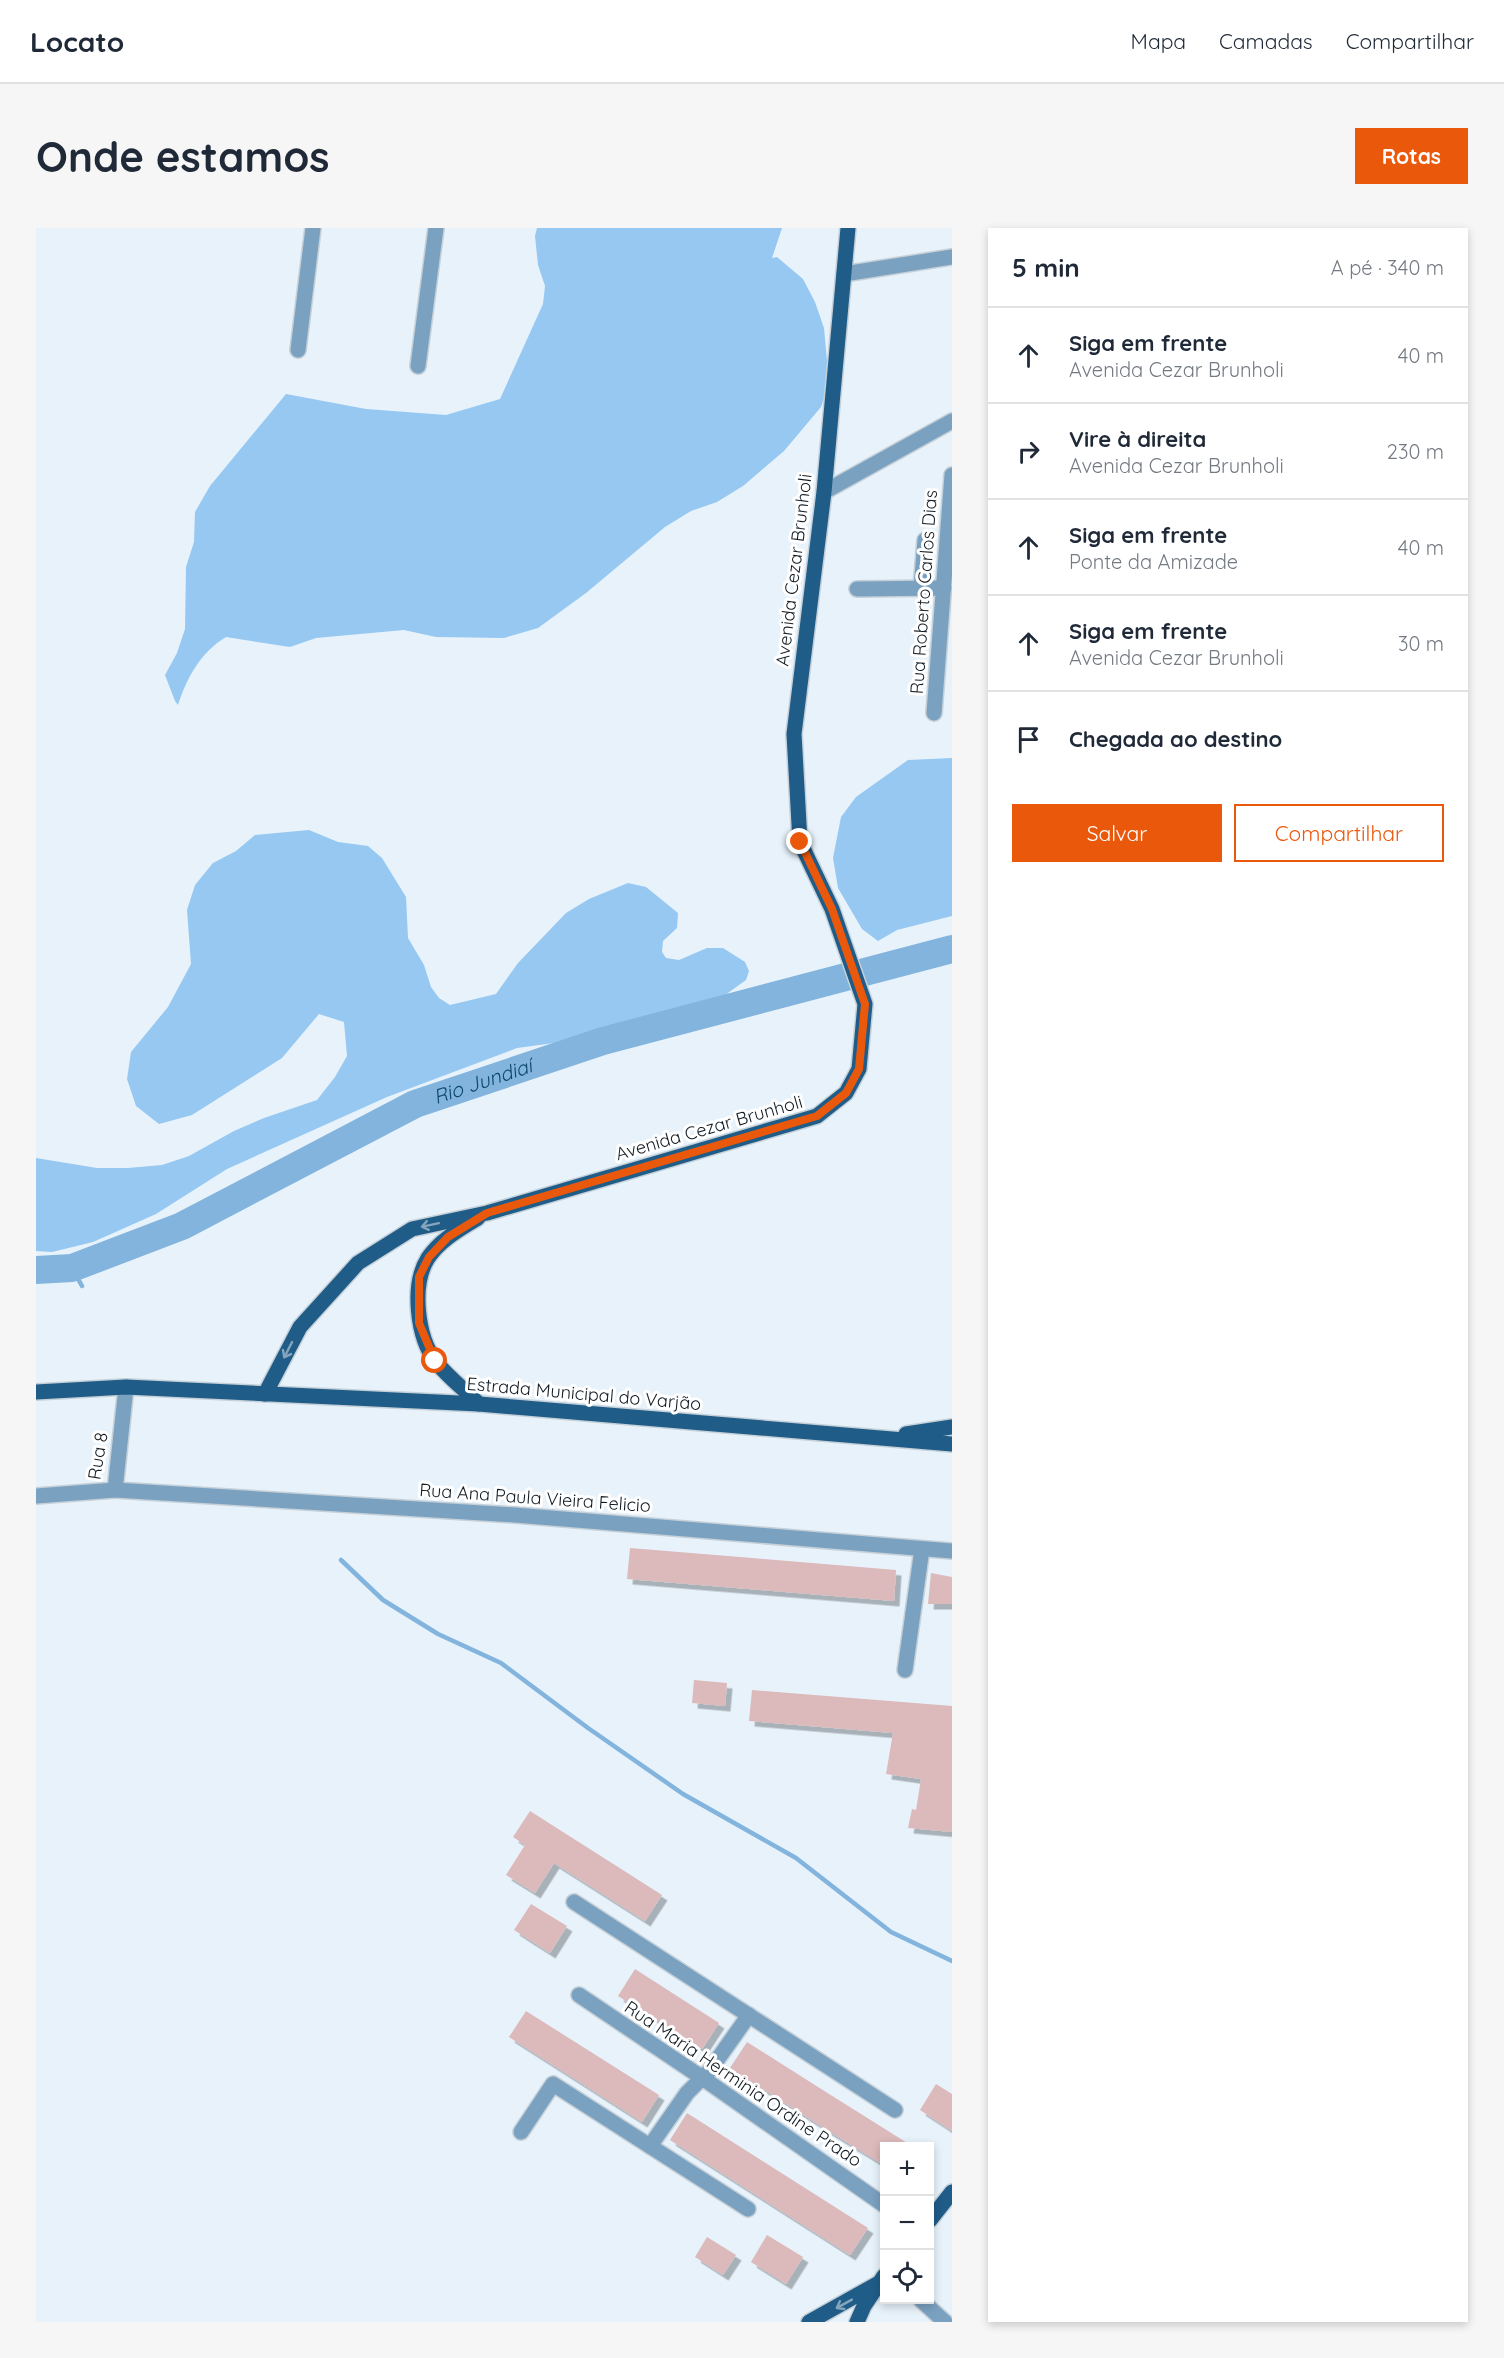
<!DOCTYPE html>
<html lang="pt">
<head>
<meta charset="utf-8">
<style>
	body { margin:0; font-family:Quicksand,sans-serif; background:#f6f6f7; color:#1f2937 }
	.controls { position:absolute; right:18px; bottom:18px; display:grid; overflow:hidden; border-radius:0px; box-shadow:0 3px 9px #0003 }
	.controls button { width:54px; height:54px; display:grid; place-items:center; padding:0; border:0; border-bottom:2px solid #e0e1e3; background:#fff; color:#1f2937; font:30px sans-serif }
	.stop { position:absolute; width:18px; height:18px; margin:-14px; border:4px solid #ea580c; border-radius:50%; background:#fff }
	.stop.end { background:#ea580c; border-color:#fff; box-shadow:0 2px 6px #0008 }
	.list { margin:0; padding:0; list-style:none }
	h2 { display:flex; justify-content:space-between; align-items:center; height:78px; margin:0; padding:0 24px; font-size:26px }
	h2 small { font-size:20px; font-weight:400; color:#747a83 }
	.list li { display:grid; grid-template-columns:39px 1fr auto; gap:18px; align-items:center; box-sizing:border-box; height:96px; padding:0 24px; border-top:2px solid #e0e1e3 }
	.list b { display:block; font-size:22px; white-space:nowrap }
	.list p { margin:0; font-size:20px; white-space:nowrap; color:#747a83 }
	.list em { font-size:20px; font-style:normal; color:#747a83 }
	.actions { display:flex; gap:12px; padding:18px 24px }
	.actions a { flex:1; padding:14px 0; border:2px solid #ea580c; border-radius:0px; text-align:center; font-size:21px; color:#ea580c }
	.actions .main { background:#ea580c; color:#fff }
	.icon { flex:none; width:33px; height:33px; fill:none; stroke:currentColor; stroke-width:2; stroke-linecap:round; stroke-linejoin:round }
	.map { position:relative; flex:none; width:916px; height:2094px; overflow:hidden; border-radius:0px }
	header { display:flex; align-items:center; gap:36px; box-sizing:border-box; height:84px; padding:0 30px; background:#fff; border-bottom:2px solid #e0e1e3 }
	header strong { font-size:28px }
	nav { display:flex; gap:33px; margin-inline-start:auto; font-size:21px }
	.intro { display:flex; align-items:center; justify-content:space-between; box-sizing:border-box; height:144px; padding:0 36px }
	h1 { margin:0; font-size:42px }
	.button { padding:15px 27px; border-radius:0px; background:#ea580c; color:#fff; font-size:21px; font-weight:700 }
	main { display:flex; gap:36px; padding:0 36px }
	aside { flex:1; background:#fff; border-radius:0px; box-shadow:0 3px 9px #0003 }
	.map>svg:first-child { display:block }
	.forest { fill:#96c8f2 }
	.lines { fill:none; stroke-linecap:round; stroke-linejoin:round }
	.stream { stroke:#82b4dd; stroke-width:4.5 }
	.river { stroke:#82b4dd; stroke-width:28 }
	.building { fill:#dcb9bb; filter:url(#shadow) }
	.minor-casing { stroke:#c5d0d8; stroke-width:18 }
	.major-casing { stroke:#c5d0d8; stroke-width:18 }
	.minor { stroke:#7ba1c1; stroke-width:15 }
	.major { stroke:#1f5c88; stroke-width:15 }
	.oneway { stroke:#84a5be }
	.route { stroke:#ea580c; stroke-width:8 }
	.labels { text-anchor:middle; stroke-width:6; stroke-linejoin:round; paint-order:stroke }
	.street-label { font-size:18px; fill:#121b23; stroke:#fff }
	.water-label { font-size:20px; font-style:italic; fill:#0d486f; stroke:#fff }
</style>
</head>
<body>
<header>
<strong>Locato</strong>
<nav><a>Mapa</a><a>Camadas</a><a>Compartilhar</a></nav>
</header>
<div class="intro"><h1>Onde estamos</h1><a class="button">Rotas</a></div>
<main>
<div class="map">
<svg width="916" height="2094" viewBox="0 0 916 2094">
	<defs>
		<filter id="shadow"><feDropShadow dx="5.5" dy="5.5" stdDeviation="0" flood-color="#0004"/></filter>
	</defs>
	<rect width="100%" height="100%" fill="#e7f2fb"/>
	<g class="forest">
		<path d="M501,0H746L736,30L741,29L767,51L779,74L788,100L793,155L785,179L748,223L707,258L681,274L655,283L629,299L550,365L502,400L468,410L400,409L368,402L280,410L254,419L190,409C165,424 151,449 142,477L139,473L129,447L141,425L149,401L150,339L158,314L159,284L174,258L250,166L330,181L410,187L464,171L507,76L509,58L502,37L499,8Z"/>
		<polygon points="916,530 916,688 861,702 842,713 826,701 802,660 797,630 805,589 820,569 872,532"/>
		<polygon points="273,602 302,614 332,618 346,630 370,669 372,710 388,737 395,759 403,770 414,777 460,766 482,735 530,685 553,671 592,655 610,659 642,685 641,700 627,713 626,724 630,730 643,732 671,720 687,720 709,734 713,743 710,752 685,770 615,802 481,820 351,869 191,941 120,986 57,1014 16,1024 0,1023 0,930 61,940 92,940 126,937 153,928 198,903 228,890 281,872 299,849 311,828 308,794 283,786 246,830 156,887 123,896 100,878 91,851 95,824 132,779 155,736 151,682 159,657 177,635 200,623 219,607"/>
	</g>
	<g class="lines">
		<g class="stream">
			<polyline points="36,1040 46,1058"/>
			<polyline points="305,1332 347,1372 402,1406 465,1435 552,1500 647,1566 760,1630 855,1704 916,1733"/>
		</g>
		<path class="river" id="s1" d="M0,1042L36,1040L146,998L379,876L567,813L916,721"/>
	</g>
	<g class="building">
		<polygon points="594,1320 860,1342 858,1373 591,1351"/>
		<polygon points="895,1345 916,1349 916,1376 892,1376"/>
		<polygon points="658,1452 691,1455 689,1478 656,1475"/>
		<polygon points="716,1462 916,1478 916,1604 872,1600 876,1581 880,1582 885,1551 850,1546 857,1505 713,1493"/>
		<polygon points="494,1583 626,1667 609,1693 518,1635 499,1665 470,1647 489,1617 477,1609"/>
		<polygon points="495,1676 531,1698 514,1725 478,1702"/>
		<polygon points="599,1741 683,1795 666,1821 582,1768"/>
		<polygon points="490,1783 623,1867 606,1894 473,1809"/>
		<polygon points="711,1814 782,1859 876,1918 849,1918 849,1938 791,1902 694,1840"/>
		<polygon points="900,1856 916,1866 916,1903 884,1882"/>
		<polygon points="651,1885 832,2000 814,2027 634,1912"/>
		<polygon points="731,2007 767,2029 750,2056 715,2034"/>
		<polygon points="671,2009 700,2027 687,2047 659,2029"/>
	</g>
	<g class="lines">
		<defs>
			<g id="minor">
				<polyline points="808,46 916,29"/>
				<polyline points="262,122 277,0"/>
				<polyline points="382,138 400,0"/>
				<polyline points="788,264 916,193"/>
				<polyline points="885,360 889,312"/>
				<polyline points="821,361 908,360"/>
				<polyline points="898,485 916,247"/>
				<polyline points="79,1262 479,1287 916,1323"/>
				<polyline points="0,1268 79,1262 90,1159"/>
				<polyline points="869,1442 886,1321"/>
				<polyline points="538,1674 859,1882"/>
				<polyline points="543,1767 668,1851 848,1977"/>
				<polyline points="485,1904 517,1856 712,1981"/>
				<polyline points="614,1918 651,1865 674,1842 713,1787"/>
				<polyline points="885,2072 909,2094"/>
			</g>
			<g id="major">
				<path d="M442,990C424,1001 404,1012 392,1030C375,1057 381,1109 400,1134C412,1149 429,1162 443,1176"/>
				<polyline points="0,1164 90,1159 443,1176 916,1216"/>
				<polyline points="229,1166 264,1099 322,1035 376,1001 451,985 781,888 810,865 823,841 829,776 796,681 764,614 758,506 788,264 812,0"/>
				<polyline points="870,1206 916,1199"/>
				<polyline points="894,1992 916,1964"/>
				<polyline points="773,2094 841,2056"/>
				<polyline points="821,2094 828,2078 848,2048"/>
			</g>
		</defs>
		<use href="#minor" class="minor-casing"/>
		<use href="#major" class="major-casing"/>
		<use href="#minor" class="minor"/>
		<use href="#major" class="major"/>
	</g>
	<defs><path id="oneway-shaft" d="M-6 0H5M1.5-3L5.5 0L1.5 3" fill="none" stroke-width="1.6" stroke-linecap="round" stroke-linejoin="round" transform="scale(1.5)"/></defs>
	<g class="oneway">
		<use href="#oneway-shaft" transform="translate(394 997) rotate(168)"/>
		<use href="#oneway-shaft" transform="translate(252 1122) rotate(117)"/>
		<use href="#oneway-shaft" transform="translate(808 2076) rotate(151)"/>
	</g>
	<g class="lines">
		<polyline class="route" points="399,1133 383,1095 383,1049 393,1029 412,1009 451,985 781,888 810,865 823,841 829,776 796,681 764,614"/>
	</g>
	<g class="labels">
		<g class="street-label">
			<text transform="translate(758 342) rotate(-83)" y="6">Avenida Cezar Brunholi</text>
			<text transform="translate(888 364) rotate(-86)" y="6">Rua Roberto Carlos Dias</text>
			<text transform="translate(673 900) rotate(-16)" y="6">Avenida Cezar Brunholi</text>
			<text transform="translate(548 1166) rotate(5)" y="6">Estrada Municipal do Varjão</text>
			<text transform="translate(62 1228) rotate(-81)" y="6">Rua 8</text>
			<text transform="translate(499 1270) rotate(4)" y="6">Rua Ana Paula Vieira Felicio</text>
			<text transform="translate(707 1856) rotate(34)" y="6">Rua Maria Herminia Ordine Prado</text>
		</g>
		<g class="water-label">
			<text dy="7" stroke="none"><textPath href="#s1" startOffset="488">Rio Jundiaí</textPath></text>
		</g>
	</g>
</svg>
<div class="controls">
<button>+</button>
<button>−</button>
<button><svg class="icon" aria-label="locate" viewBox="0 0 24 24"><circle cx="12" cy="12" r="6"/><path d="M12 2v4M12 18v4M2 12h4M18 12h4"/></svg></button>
</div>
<div class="stop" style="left:399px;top:1133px"></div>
<div class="stop end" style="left:764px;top:614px"></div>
</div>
<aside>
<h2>5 min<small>A pé · 340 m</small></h2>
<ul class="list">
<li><svg class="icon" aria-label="ahead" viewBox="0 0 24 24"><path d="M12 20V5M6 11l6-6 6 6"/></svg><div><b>Siga em frente</b><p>Avenida Cezar Brunholi</p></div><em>40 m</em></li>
<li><svg class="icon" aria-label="right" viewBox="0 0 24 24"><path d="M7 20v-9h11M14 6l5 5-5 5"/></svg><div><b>Vire à direita</b><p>Avenida Cezar Brunholi</p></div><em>230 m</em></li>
<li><svg class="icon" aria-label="ahead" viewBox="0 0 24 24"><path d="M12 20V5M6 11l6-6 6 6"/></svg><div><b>Siga em frente</b><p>Ponte da Amizade</p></div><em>40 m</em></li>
<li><svg class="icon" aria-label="ahead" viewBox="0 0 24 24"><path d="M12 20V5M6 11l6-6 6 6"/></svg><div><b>Siga em frente</b><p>Avenida Cezar Brunholi</p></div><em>30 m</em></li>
<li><svg class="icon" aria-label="arrive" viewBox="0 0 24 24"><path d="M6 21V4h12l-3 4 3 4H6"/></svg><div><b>Chegada ao destino</b></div></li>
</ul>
<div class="actions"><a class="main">Salvar</a><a>Compartilhar</a></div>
</aside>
</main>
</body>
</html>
